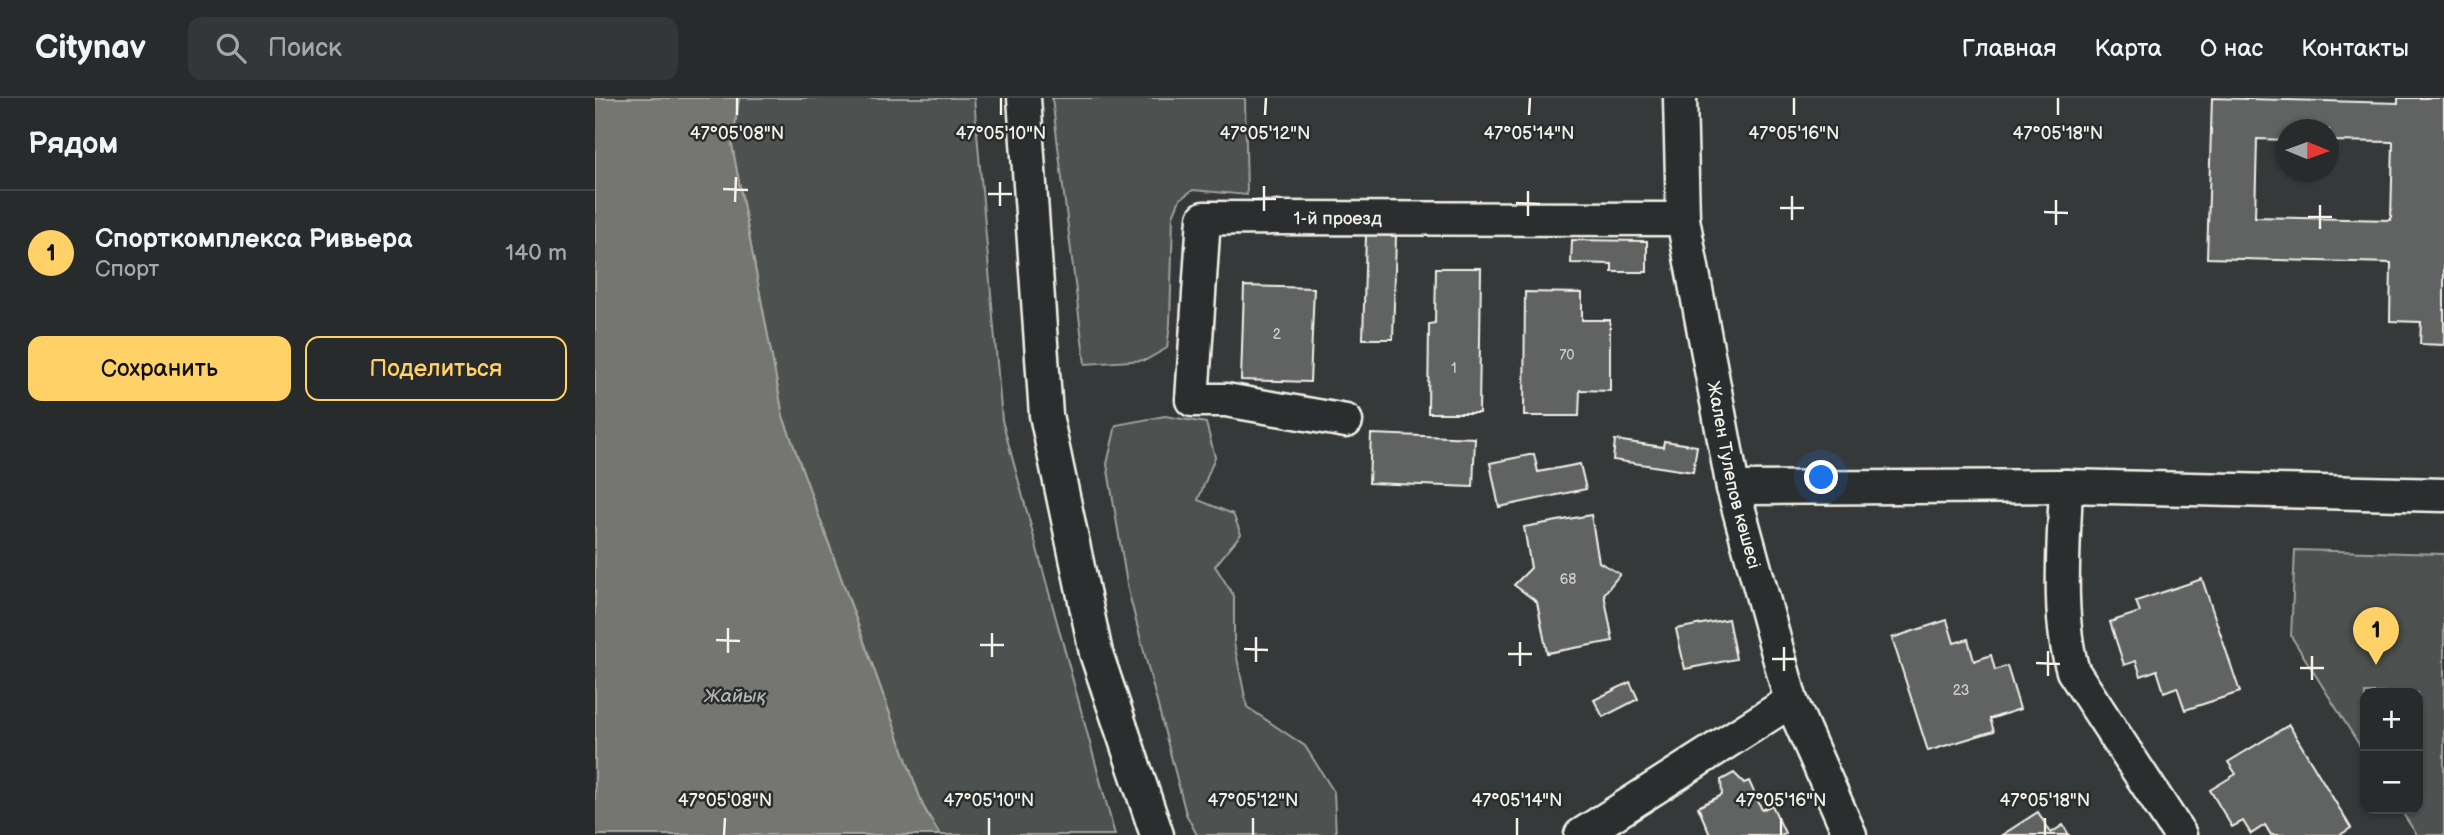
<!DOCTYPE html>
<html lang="ru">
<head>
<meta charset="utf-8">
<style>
	body { margin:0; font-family:"Balsamiq Sans",sans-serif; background:#343737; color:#f1f3f6 }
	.controls { position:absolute; right:21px; bottom:21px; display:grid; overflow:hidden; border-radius:14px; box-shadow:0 2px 5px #0004 }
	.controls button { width:63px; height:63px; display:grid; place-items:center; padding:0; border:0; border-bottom:2px solid #444747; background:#282b2b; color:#f1f3f6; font:35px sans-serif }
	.compass { position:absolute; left:1681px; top:21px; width:63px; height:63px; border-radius:50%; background:#282b2b; box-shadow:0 2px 5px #0004; rotate:91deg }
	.you { position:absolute; left:1227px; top:380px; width:24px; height:24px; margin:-18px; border:5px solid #fff; border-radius:50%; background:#1a73e8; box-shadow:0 0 0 10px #1a73e833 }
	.badge { display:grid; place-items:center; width:46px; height:46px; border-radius:50%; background:#ffd166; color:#111; font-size:23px; font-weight:700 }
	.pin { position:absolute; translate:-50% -58px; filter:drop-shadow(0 2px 4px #0008) }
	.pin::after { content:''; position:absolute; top:37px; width:24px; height:21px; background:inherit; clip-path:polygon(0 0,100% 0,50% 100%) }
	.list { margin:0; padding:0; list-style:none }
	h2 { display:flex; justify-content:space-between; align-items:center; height:91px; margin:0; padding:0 28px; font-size:30px }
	h2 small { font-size:23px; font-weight:400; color:#a5a7a9 }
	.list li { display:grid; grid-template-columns:46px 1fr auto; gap:21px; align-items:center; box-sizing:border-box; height:126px; padding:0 28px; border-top:2px solid #444747 }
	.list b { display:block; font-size:26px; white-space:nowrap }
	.list p { margin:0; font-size:23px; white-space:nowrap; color:#a5a7a9 }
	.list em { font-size:23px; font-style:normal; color:#a5a7a9 }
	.actions { display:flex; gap:14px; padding:21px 28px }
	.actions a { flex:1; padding:16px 0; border:2px solid #ffd166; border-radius:14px; text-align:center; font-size:24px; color:#ffd166 }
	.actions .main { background:#ffd166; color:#111 }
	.icon { flex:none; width:38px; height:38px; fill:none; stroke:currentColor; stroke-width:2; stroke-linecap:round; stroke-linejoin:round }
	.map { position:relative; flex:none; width:1849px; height:737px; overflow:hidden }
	header { display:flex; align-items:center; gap:42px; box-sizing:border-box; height:98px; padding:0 35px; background:#282b2b; border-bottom:2px solid #444747 }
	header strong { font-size:33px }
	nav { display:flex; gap:38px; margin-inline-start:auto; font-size:24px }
	.search { width:490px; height:63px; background:#343737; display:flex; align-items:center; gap:18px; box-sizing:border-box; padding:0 24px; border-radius:14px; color:#a5a7a9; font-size:26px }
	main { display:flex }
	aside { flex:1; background:#282b2b }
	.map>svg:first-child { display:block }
	.green { fill:#4e514f; stroke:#a1a19c; stroke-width:2 }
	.water { fill:#757572; stroke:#a8a7a1; stroke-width:2 }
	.building { fill:#616362; stroke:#f4f1e8; stroke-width:2; fill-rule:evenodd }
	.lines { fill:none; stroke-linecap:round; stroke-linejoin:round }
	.minor-casing { stroke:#f4f1e8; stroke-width:37 }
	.minor { stroke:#2a2d2e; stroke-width:32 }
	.ticks { fill:none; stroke:#f4f1e8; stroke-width:2.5 }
	.labels { text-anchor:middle; stroke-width:5; stroke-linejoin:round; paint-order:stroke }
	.number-label { font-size:14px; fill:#cfcec6 }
	.street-label { font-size:18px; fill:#f4f1e8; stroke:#2a2d2e }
	.water-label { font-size:19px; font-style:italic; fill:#b4b3ad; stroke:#2a2d2e }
	.ticks-label { font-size:18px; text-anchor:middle; fill:#f4f1e8; stroke:#2a2d2e; stroke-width:5; stroke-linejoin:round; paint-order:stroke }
</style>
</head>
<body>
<header>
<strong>Citynav</strong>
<div class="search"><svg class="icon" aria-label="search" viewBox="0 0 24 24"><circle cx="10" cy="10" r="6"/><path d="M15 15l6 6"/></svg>Поиск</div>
<nav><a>Главная</a><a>Карта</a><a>О нас</a><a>Контакты</a></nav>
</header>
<main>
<aside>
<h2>Рядом<small></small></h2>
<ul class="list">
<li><span class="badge">1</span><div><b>Спорткомплекса Ривьера</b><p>Спорт</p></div><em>140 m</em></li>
</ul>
<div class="actions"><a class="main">Сохранить</a><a>Поделиться</a></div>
</aside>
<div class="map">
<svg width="1849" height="737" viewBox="0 0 1849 737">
	<rect width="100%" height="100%" fill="#363939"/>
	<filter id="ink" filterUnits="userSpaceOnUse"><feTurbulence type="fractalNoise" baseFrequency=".0143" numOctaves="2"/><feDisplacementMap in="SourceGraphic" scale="14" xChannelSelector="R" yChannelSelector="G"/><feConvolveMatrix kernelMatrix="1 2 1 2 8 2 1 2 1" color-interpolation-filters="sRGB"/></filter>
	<g filter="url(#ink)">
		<g class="green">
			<polygon points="144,0 379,0 407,322 520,737 345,737 328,708 188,318 137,47"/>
			<polygon points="457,0 650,0 652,97 598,92 585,101 578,118 575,226 572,250 551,262 490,266"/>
			<polygon points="570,318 611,325 620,359 603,402 638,416 646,436 620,468 639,498 639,545 652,609 710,648 739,694 741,737 602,737 591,716 533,492 512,366 521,327"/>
			<polygon points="1700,452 1849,456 1849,737 1822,737 1805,711 1823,711 1823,595 1770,595 1770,656 1696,538"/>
		</g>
		<polygon class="water" points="0,0 144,0 137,47 188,318 328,708 345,737 0,737"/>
		<g class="building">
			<path d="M1617,0L1803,5V0H1849V247L1825,246L1826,224L1795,223L1796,165L1612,160ZM1692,32H1734V43L1798,44L1796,122L1660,119L1662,41L1692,42Z"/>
			<polygon points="771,137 801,138 798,241 768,241"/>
			<polygon points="977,142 1052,143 1052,174 1017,174 1017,166 976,165"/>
			<polygon points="841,170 886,170 884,315 833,315 834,226 840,225"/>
			<polygon points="649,188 719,190 715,284 646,282"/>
			<polygon points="930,194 987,195 987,222 1015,222 1015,293 985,292 984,318 929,318"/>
			<polygon points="776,336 880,340 878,389 774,385"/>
			<polygon points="1020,342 1068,349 1069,343 1102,348 1098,374 1018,362"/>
			<polygon points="939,356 943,374 985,366 991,391 904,409 895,365"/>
			<polygon points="996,417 1004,464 1025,476 1009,496 1018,543 952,555 942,504 919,487 936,470 929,429"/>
			<polygon points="1607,481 1645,594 1590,612 1582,589 1569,594 1562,572 1546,578 1541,563 1529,567 1515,524 1545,514 1541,503"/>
			<polygon points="1133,521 1141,561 1090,571 1081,531"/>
			<polygon points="1352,522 1359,545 1373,541 1379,563 1396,557 1400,572 1412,568 1425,611 1395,621 1399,633 1333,653 1297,540"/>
			<polygon points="1035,584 1043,601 1008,619 999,602"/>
			<polygon points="1694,627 1756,730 1745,737 1676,737 1670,727 1656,736 1648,723 1637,729 1615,692 1641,676 1633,664"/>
			<polygon points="1139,675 1149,685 1154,683 1167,712 1177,707 1190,735 1186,737 1115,737 1103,709 1127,697 1126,682"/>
			<polygon points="1443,714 1456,735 1468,727 1474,737 1407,737"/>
		</g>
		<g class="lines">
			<defs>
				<g id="minor">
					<polyline points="429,0 451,317 501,555 562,737"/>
					<path id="s1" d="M1085,0L1088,121L1138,390L1196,603L1255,737"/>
					<path id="s2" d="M751,323L631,302H597L609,120L1088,121"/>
					<path d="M1471,388C1469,444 1462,521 1478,573L1585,737"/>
					<polyline points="1138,390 1471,388 1849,397"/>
					<polyline points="986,737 1196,603"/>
				</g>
			</defs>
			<use href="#minor" class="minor-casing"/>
			<use href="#minor" class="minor"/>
		</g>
	</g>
	<path class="ticks" d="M142,17V0M406,17V0M670,17L671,0M934,17L935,0M1199,17V0M1463,17V0M128,91L153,92M393,96H417M657,101H681M140,104L141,79M921,105L945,106M405,108V84M1185,110H1209M669,113V88M1449,114L1473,115M933,118V93M1713,119H1737M1197,122V98M1461,127V102M1725,131V107M121,542L145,543M385,547H409M649,551L673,552M133,555V530M913,556H937M397,559V535M1177,561H1201M661,564V539M1441,565L1465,566M925,568V544M1705,570H1729M1189,573V549M1453,578V553M1717,582V558M129,737L130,720M394,737V720M658,737V720M922,737V720M1186,737V720M1450,737V720"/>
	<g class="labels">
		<g class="number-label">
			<text x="682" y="241">2</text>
			<text x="972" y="262">70</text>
			<text x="859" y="275">1</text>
			<text x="973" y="486">68</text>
			<text x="1366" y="597">23</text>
		</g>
		<g class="street-label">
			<text dy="6" stroke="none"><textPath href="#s2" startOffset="472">1-й проезд</textPath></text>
			<text dy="6" stroke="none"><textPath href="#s1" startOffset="382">Жален Тулепов көшесі</textPath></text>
		</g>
		<g class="water-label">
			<text x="140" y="604">Жайық</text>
		</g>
	</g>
	<g class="ticks-label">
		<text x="142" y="41">47°05'08"N</text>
		<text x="406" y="41">47°05'10"N</text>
		<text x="670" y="41">47°05'12"N</text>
		<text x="934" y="41">47°05'14"N</text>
		<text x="1199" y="41">47°05'16"N</text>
		<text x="1463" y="41">47°05'18"N</text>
		<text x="130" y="708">47°05'08"N</text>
		<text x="394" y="708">47°05'10"N</text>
		<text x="658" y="708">47°05'12"N</text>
		<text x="922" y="708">47°05'14"N</text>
		<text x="1186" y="708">47°05'16"N</text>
		<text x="1450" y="708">47°05'18"N</text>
	</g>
</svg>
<div class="controls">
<button>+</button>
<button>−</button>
</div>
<svg class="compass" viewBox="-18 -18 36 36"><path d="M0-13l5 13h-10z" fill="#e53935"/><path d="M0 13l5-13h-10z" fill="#a5a7a9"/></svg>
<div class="you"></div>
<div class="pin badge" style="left:1781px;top:567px">1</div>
</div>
</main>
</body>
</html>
